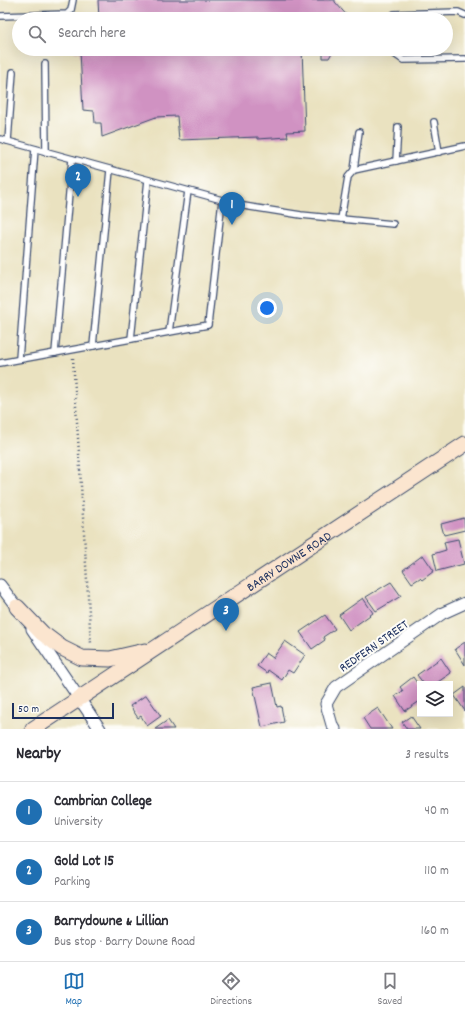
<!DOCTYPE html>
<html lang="en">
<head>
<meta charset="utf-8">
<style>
	body { margin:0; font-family:Dekko,sans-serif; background:#f2f2f3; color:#2b2b33 }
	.controls { position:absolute; right:12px; bottom:12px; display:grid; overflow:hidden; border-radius:0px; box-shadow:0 4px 16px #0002 }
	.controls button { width:36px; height:36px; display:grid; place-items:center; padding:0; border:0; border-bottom:1px solid #e1e1e2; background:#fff; color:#2b2b33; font:20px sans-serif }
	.scale { position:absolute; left:12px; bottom:10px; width:102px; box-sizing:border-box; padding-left:4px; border:2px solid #1b2f5e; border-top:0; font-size:11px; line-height:14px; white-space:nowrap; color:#1b2f5e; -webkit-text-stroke:3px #fdfcf7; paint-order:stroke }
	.you { position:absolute; left:267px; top:308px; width:14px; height:14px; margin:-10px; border:3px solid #fff; border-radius:50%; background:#1a73e8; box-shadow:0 0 0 6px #1a73e833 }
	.badge { display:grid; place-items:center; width:26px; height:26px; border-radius:50%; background:#1f6fb2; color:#fff; font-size:13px; font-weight:700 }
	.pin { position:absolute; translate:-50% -33px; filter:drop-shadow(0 1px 2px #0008) }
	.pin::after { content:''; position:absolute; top:21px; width:14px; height:12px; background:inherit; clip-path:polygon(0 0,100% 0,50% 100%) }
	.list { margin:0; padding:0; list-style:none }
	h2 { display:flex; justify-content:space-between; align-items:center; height:52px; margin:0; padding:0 16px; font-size:17px }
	h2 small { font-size:13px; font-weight:400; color:#7c7c81 }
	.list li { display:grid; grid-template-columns:26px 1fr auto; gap:12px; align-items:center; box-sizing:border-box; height:60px; padding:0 16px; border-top:1px solid #e1e1e2 }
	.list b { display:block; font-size:15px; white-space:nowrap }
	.list p { margin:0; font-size:13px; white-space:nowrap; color:#7c7c81 }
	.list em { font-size:13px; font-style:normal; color:#7c7c81 }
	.icon { flex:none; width:22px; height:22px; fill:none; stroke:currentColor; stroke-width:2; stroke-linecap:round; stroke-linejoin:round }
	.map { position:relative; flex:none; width:465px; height:729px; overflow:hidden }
	.search { position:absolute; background:#fff; box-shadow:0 4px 16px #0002; left:12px; right:12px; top:12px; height:44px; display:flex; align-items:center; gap:10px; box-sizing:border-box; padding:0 14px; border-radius:22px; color:#7c7c81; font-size:15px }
	.sheet { height:232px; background:#fff }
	nav { display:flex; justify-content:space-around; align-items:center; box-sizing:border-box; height:56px; border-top:1px solid #e1e1e2; background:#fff; font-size:11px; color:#7c7c81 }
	nav a { display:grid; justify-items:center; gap:2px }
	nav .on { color:#1f6fb2 }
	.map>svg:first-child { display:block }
	.building { fill:#d092c2 }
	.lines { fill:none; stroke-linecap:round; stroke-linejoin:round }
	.lane-casing { stroke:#3a4a6d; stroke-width:8 }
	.street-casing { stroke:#3a4a6d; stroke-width:13 }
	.secondary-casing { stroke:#3a4a6d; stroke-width:17 }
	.path { stroke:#3a4a6d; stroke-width:2.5; stroke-dasharray:1 3; stroke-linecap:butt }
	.lane { stroke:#fff; stroke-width:5.5 }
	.street { stroke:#fff; stroke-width:11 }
	.secondary { stroke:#fbe5cf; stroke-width:15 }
	.labels { text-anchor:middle; stroke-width:4; stroke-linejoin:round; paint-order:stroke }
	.street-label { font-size:13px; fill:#1b2f5e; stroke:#fdfcf7 }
</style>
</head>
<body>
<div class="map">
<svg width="465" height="729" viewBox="0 0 465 729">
	<rect width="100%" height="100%" fill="#fdfcf7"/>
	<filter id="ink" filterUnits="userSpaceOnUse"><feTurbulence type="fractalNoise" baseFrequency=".025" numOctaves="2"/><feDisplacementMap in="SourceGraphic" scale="8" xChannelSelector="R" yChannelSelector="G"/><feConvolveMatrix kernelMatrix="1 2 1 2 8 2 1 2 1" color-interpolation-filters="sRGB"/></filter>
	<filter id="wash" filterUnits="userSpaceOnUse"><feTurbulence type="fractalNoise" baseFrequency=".012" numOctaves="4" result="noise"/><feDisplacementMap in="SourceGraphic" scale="16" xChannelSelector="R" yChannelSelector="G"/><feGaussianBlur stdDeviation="0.9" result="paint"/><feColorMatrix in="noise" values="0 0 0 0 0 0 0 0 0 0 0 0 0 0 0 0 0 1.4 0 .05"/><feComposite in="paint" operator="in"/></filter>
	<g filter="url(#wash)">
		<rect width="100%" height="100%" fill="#eae2c0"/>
		<g id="blocks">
			<g class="building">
				<polygon points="98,0 335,0 335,2 350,19 99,19"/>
				<polygon points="75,49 302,49 305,131 287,132 288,137 258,139 258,137 179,140 177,116 156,117 102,137 101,123 95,123 94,111 83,110 80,51 75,52"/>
				<polygon points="316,49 334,49 329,58 323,58 323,52 318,52"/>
				<polygon points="464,518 465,530 444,535 441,524"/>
				<polygon points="458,539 464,564 437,571 433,554 446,550 444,542"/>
				<polygon points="423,555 434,571 422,580 420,578 412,583 403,570"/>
				<polygon points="391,582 401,596 376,611 366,597"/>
				<polygon points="363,598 373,613 349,630 339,615"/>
				<polygon points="325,615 335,629 323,637 325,640 312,649 300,632"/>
				<polygon points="285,641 305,655 293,673 288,670 282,680 268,670 267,673 257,666 266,653 273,658"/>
				<polygon points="465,642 465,665 455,649"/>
				<polygon points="441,658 451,673 435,684 424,684 417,675"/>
				<polygon points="413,677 420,687 420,701 405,711 395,696 403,691 400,687"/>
				<polygon points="272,683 277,707 281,706 284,722 262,727 253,687"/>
				<polygon points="465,687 465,711 454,695"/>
				<polygon points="146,695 161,716 147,726 141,716 138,718 130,706"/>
				<polygon points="378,708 392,729 370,729 363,718"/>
				<polygon points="411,716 420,729 407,729 402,722"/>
				<polygon points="168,720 174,729 155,729"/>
			</g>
		</g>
	</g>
	<g filter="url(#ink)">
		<use href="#blocks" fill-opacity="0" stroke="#3a4a6d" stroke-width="1"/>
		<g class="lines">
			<defs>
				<g id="lane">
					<polyline points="0,16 67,14 71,10 73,0"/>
					<polyline points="390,19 394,14 458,12 465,15"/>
					<polyline points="390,49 393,53 403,60 465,59"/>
					<polyline points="45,64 46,152"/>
					<polyline points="434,122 439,152"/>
					<polyline points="0,139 244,206 301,215 393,224"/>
					<polyline points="8,141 13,72"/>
					<polyline points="396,161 398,127"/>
					<polyline points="354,170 359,132"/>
					<polyline points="341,219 348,177 354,170 465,146"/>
					<polyline points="169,332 188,191"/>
					<polyline points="131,339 148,180"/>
					<polyline points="93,346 110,170"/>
					<polyline points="55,353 72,159"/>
					<polyline points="19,359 35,149"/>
					<polyline points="0,363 208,325 222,201"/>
				</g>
				<g id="street">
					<polyline points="0,585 21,613"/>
					<polyline points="32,629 100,729"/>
					<polyline points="335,729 332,725 326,704 336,687 443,613 465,603"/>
				</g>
				<g id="secondary">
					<polyline points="17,607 42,633 62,648 82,658 110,659 145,651"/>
					<path id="s1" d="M33,729L465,444"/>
				</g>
			</defs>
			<use href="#lane" class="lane-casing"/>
			<use href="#street" class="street-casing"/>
			<use href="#secondary" class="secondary-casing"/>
			<polyline class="path" points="73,358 91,644"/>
			<use href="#lane" class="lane"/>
			<use href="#street" class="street"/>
			<use href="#secondary" class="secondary"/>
		</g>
	</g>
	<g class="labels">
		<g class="street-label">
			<text dy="5" stroke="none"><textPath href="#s1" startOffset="306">BARRY DOWNE ROAD</textPath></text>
			<text transform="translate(373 645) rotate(-35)" y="5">REDFERN STREET</text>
		</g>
	</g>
</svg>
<div class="controls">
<button><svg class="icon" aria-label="layers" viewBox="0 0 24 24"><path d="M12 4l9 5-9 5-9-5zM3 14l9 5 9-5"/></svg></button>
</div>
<div class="scale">50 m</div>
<div class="you"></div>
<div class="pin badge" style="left:232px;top:225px">1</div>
<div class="pin badge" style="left:78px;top:197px">2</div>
<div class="pin badge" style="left:226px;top:631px">3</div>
<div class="search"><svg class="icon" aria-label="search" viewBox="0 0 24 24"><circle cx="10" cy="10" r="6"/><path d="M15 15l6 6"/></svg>Search here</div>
</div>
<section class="sheet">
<h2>Nearby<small>3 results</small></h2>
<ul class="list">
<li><span class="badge">1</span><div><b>Cambrian College</b><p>University</p></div><em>40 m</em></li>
<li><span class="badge">2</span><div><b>Gold Lot 15</b><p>Parking</p></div><em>110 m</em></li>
<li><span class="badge">3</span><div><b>Barrydowne &amp; Lillian</b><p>Bus stop · Barry Downe Road</p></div><em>160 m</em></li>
</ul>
</section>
<nav>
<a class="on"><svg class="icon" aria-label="map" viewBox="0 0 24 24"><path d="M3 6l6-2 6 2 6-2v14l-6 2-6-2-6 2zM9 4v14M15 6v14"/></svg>Map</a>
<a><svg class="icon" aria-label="directions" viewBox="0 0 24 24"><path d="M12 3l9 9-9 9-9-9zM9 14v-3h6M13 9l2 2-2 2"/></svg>Directions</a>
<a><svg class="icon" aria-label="saved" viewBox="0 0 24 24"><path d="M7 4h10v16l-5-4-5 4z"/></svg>Saved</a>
</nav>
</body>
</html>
